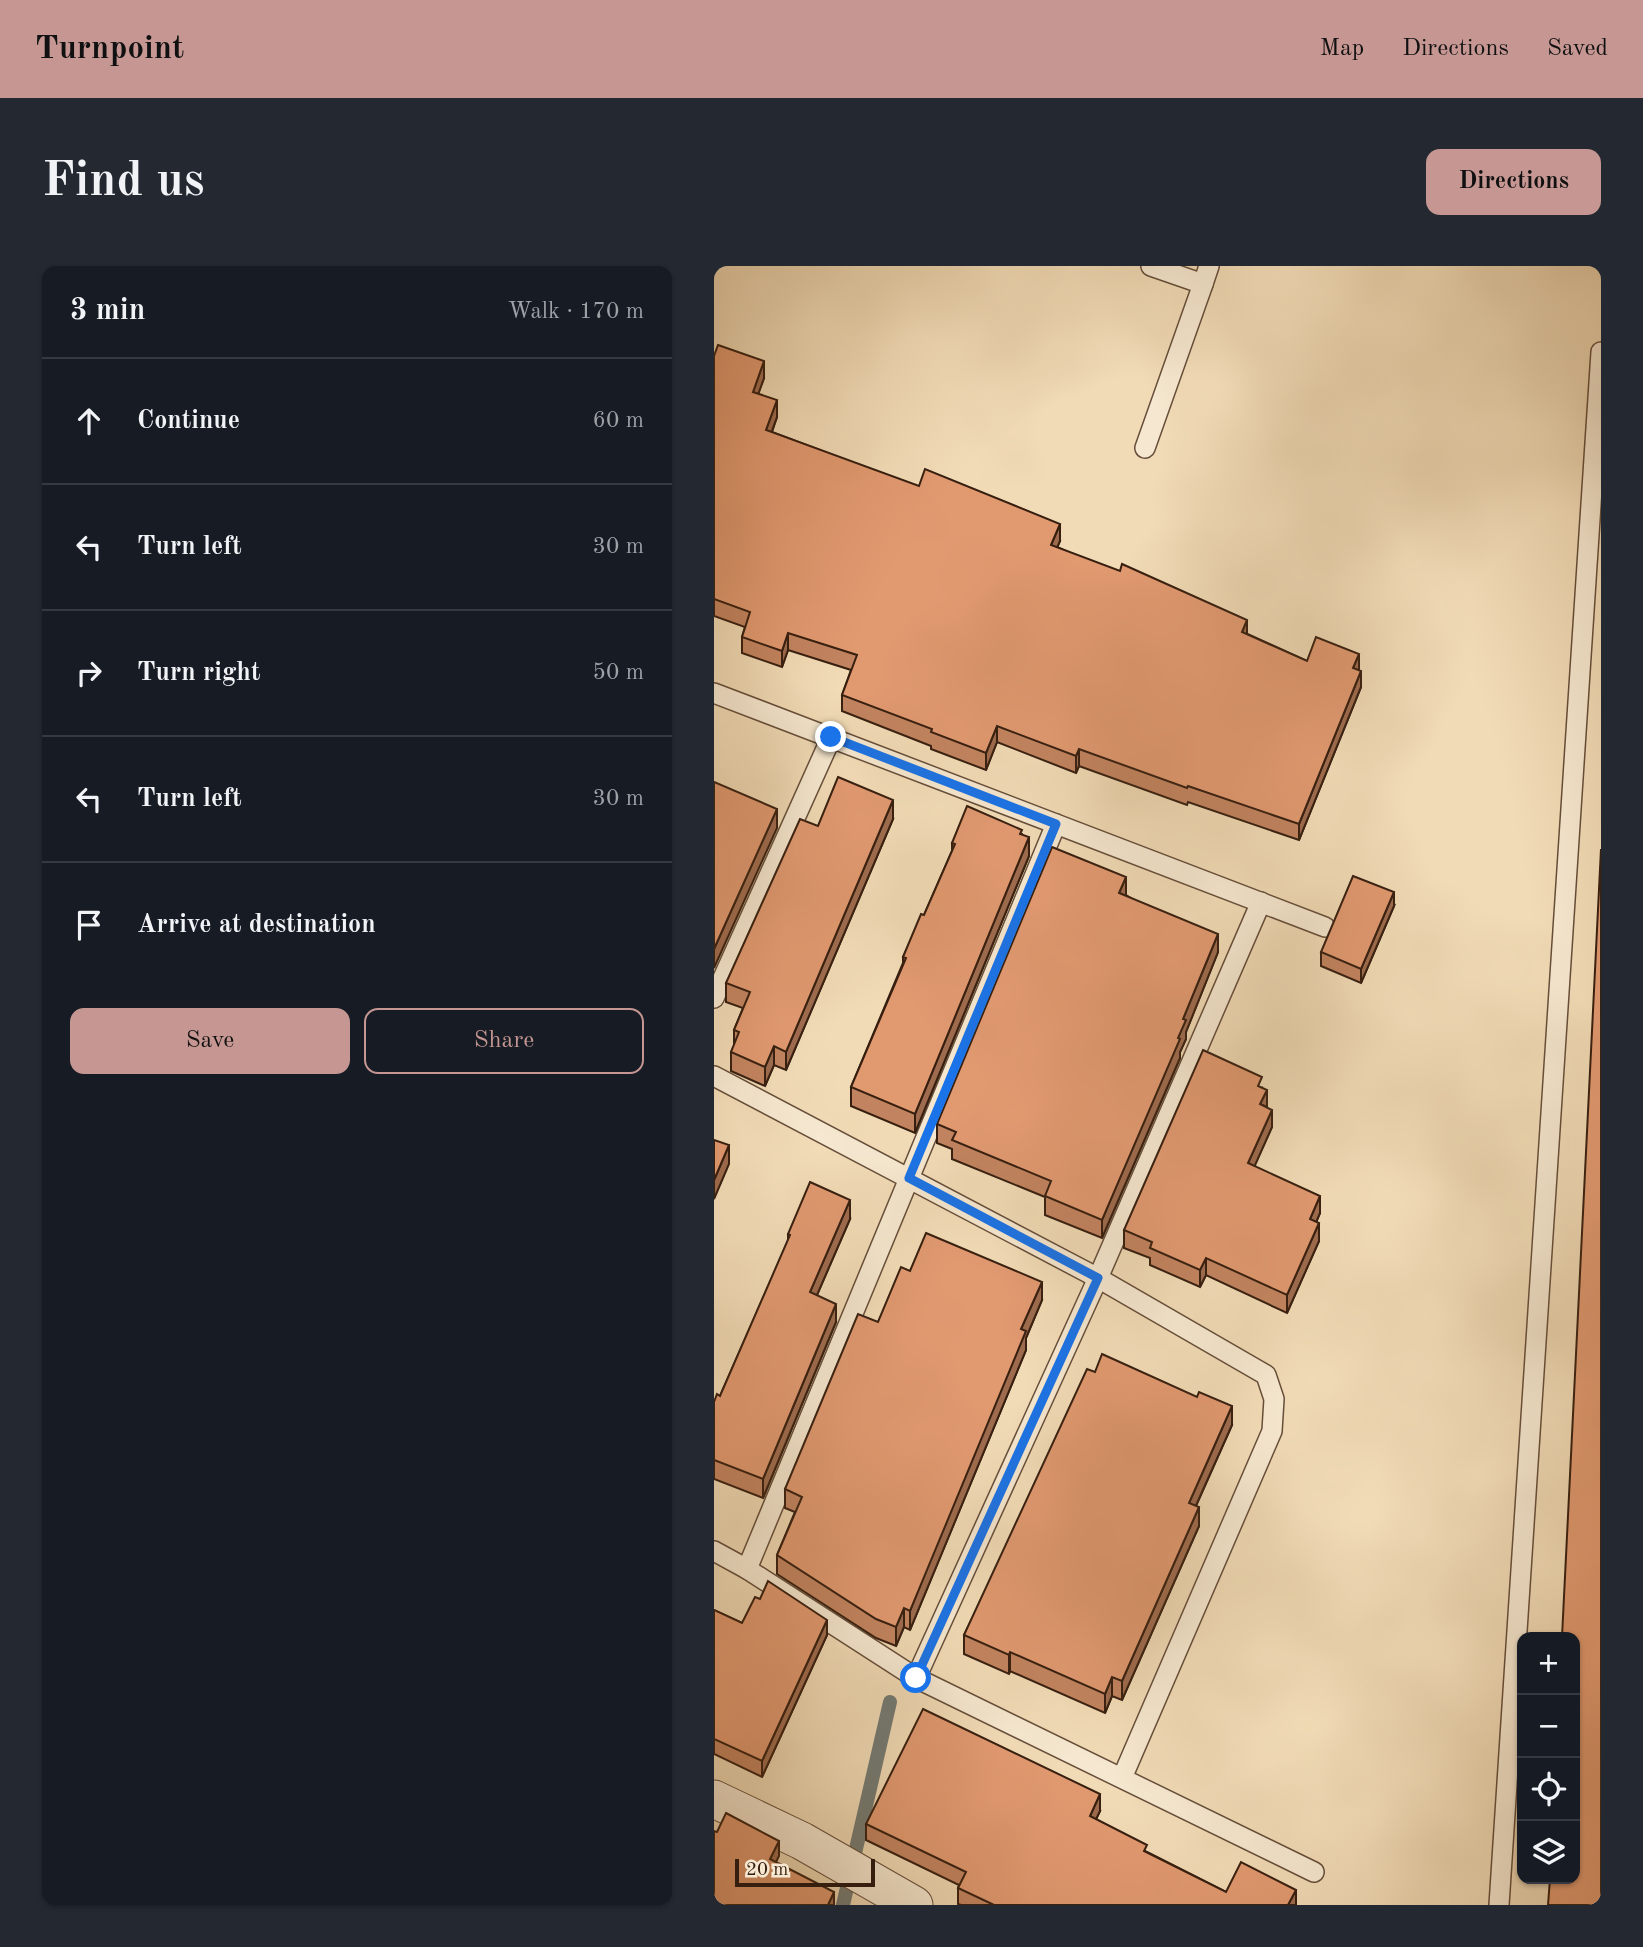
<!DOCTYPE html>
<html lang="en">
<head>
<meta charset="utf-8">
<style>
	body { margin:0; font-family:"Old Standard TT",serif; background:#242831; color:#f1f3f6 }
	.controls { position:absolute; right:21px; bottom:21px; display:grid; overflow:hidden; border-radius:14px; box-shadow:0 2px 5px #0004 }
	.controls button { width:63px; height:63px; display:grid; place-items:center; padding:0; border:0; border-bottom:2px solid #363941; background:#171b24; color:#f1f3f6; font:35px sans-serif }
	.scale { position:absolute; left:21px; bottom:18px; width:140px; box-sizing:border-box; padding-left:7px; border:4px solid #371f10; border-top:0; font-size:19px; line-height:24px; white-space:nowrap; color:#371f10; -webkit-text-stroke:5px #f6e8d0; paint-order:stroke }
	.stop { position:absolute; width:21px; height:21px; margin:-16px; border:5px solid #1a73e8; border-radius:50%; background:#fff }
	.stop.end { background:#1a73e8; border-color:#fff; box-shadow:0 2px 7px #0008 }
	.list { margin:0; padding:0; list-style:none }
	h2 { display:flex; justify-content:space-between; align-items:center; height:91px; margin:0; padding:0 28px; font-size:30px }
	h2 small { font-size:23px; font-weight:400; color:#9ea1a6 }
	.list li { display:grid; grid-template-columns:46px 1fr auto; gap:21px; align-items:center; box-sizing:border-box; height:126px; padding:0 28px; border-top:2px solid #363941 }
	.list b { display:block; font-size:26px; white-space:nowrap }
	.list em { font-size:23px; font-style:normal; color:#9ea1a6 }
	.actions { display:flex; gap:14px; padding:21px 28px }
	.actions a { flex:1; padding:16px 0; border:2px solid #c59692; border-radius:14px; text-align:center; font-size:24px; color:#c59692 }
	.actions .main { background:#c59692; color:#111 }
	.icon { flex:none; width:38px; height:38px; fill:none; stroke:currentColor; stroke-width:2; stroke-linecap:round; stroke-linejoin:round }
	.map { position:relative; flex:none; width:887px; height:1639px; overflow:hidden; border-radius:14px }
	header { display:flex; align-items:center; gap:42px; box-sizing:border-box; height:98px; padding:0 35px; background:#c59692; color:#111 }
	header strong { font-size:33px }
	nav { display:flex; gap:38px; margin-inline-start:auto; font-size:24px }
	.intro { display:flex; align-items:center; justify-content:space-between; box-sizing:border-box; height:168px; padding:0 42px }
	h1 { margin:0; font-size:49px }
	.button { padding:18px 32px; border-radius:14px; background:#c59692; color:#111; font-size:24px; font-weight:700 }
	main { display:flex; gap:42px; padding:0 42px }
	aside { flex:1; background:#171b24; border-radius:14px; box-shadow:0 2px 5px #0004 }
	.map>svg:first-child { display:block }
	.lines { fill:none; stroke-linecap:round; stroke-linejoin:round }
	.stream { stroke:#747b74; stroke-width:14 }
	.lane-casing { stroke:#664e3a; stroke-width:22 }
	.street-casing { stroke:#664e3a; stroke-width:39 }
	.lane { stroke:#f6e8d0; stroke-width:19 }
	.street { stroke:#f6e8d0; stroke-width:37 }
	.wall { fill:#c28460; stroke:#371f10; stroke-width:2 }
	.shaded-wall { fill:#9e6b4e; stroke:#371f10; stroke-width:2 }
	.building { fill:#e19970; stroke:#371f10; stroke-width:2 }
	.route { stroke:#1a73e8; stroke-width:9 }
</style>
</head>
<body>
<header>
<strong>Turnpoint</strong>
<nav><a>Map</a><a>Directions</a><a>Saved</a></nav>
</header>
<div class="intro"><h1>Find us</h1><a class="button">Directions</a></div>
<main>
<aside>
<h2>3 min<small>Walk · 170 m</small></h2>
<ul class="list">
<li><svg class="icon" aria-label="ahead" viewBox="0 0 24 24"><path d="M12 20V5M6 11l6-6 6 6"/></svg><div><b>Continue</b></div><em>60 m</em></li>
<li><svg class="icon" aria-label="left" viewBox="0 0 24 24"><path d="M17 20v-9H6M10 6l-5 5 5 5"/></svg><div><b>Turn left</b></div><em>30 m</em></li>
<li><svg class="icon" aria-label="right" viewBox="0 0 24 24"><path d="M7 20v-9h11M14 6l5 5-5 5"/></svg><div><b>Turn right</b></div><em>50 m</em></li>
<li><svg class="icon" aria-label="left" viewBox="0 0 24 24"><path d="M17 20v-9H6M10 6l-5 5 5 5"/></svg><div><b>Turn left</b></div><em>30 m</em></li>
<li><svg class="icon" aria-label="arrive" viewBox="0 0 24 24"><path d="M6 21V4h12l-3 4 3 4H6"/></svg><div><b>Arrive at destination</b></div></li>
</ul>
<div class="actions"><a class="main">Save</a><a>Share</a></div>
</aside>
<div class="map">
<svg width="887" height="1639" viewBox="0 0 887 1639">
	<rect width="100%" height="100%" fill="#f1dbb6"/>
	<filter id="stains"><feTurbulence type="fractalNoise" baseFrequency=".00286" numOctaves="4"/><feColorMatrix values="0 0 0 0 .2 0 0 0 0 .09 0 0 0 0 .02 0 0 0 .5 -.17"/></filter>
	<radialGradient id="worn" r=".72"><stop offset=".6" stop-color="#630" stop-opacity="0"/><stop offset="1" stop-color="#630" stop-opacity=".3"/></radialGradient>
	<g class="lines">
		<polyline class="stream" points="129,1639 176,1436"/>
		<defs>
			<g id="lane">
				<polyline points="489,18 495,0"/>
				<polyline points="431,182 489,18 437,0"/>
				<polyline points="0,427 611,661"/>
				<polyline points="0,732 117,472"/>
				<polyline points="0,810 384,1012 552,1109 560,1133 558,1165 408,1512"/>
				<polyline points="0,1285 33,1303 202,1412 600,1606"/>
				<polyline points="33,1303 342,558"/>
				<polyline points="202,1412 384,1012 547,636"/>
				<polyline points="785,1639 887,86"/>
			</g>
			<polyline id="street" points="0,1533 88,1575 200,1639"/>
		</defs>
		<use href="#lane" class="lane-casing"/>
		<use href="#street" class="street-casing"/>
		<use href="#lane" class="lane"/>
		<use href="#street" class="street"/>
	</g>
	<g class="wall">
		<polygon points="0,90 50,112 44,128 63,151 58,166 346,275 343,281 593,395 645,404 647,421 585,574 474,536 473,539 365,500 362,507 283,476 272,504 217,483 217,480 128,445 128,429 137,404 74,384 68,401 28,387 28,371 31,361 0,350"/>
		<polygon points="179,553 72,804 60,799 51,820 17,805 17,786 20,780 20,764 29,742 12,736 12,717 104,560"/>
		<polygon points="308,568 315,590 201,867 137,840 137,821 189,697 189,691 210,649 238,585 238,577"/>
		<polygon points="412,629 504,686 472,766 472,773 466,786 466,792 388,972 331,949 331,931 238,893 238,883 223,877 223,858"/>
		<polygon points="680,640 647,717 607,700 607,686"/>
		<polygon points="548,822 558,861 540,900 606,947 602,956 605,975 573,1047 492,1009 486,1021 436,999 436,992 410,982 410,964"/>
		<polygon points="136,953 103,1029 122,1056 49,1232 0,1213 0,1136 6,1130 74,975 74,968"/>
		<polygon points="196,1005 328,1034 312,1072 312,1084 196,1364 190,1361 182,1380 162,1372 63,1308 63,1289 81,1246 71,1242 71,1223 164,1056"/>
		<polygon points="381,1106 518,1159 482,1240 485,1260 408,1434 398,1430 391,1447 296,1405 295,1408 250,1388 250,1369"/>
		<polygon points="0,1344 28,1357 113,1369 48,1511 0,1488"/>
		<polygon points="386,1545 382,1553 433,1586 512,1626 582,1639 247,1639 244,1638 244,1622 245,1619 152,1574 152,1558"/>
	</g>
	<g class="shaded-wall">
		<polygon points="50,95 50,112 39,143 39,126"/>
		<polygon points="63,134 63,151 52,181 52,164"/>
		<polygon points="346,258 346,275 337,296 337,279"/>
		<polygon points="533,354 533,371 528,366"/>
		<polygon points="74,367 74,384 68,401 68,385"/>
		<polygon points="645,388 645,405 639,402"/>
		<polygon points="647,405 647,421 585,574 585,558"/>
		<polygon points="283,460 283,476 272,504 272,487"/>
		<polygon points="365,483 365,500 362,507 362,490"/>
		<polygon points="179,534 179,553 72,804 72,786"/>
		<polygon points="63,543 63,562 0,702 0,683"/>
		<polygon points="315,571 315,590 201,867 201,848"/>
		<polygon points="412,611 412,630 405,627"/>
		<polygon points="680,626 680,640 647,717 647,703"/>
		<polygon points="504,668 504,686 472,766 472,773 466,786 466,792 388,972 388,954 464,772 469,753"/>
		<polygon points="60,780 60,799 51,820 51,801"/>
		<polygon points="553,824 553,841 546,838"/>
		<polygon points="558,844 558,861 534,915 534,897"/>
		<polygon points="15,879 15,898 0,933 0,914"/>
		<polygon points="606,930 606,947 596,971 596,953"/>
		<polygon points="136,934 136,953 96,1045 96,1026"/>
		<polygon points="605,957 605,975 573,1047 573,1029"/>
		<polygon points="492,992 492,1009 486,1021 486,1004"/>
		<polygon points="328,1016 328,1034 312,1072 312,1084 196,1364 196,1345 307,1063"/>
		<polygon points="122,1038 122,1056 49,1232 49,1213"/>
		<polygon points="518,1140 518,1159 475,1255 475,1237"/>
		<polygon points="485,1241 485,1260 408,1434 408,1415"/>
		<polygon points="190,1342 190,1361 182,1380 182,1361"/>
		<polygon points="113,1354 113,1369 48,1511 48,1495"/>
		<polygon points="296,1386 296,1405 295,1408 295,1389"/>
		<polygon points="398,1411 398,1430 391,1447 391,1428"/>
		<polygon points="386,1528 386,1545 376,1566 376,1550"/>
		<polygon points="65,1575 65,1590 56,1608 56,1593"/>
		<polygon points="582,1624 582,1639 574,1639"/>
		<polygon points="120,1626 120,1639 114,1639"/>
	</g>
	<g class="building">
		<polygon points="4,79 50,95 39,126 63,134 52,164 205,220 211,203 346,258 337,279 406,305 408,298 533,354 528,366 593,395 602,371 645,388 639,402 647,405 585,558 474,520 473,522 365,483 362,490 283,460 272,487 217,466 218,463 128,429 143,389 74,367 68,385 28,371 36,346 0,333 0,90"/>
		<polygon points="124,511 179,534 72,786 60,780 51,801 17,786 25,766 20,764 36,726 12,717 86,553 104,560"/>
		<polygon points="0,516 63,543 0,683"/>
		<polygon points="253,540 308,564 306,568 315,571 201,848 137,821 192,692 189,691 207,648 210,649 241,578 238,577"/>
		<polygon points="338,581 412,611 405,627 504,668 469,753 472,754 464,772 466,773 388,954 331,930 337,915 238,874 242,866 223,858"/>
		<polygon points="887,583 887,1639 834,1639 836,1613 861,1613 861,1371 848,1371"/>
		<polygon points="639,610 680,626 647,703 607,686"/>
		<polygon points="489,784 548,811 544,820 553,824 546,838 558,844 534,897 606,930 596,953 605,957 573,1029 492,992 486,1004 436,982 438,976 410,964"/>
		<polygon points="0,874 15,879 0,914"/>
		<polygon points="96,916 136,934 96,1026 122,1038 49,1213 0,1194 0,1136 3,1128 6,1130 76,969 74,968"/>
		<polygon points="212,967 328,1016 307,1063 312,1065 196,1345 190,1342 182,1361 162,1353 63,1289 88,1231 71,1223 144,1048 164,1056 187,1001 196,1005"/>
		<polygon points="388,1088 483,1131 485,1126 518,1140 475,1237 485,1241 408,1415 398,1411 391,1428 296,1386 295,1389 250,1369 373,1103 381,1106"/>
		<polygon points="54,1315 113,1354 48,1495 0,1473 0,1344 28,1357 41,1331 46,1333"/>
		<polygon points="209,1443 386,1528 376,1550 433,1579 430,1585 512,1626 527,1596 582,1624 574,1639 280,1639 244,1622 252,1606 152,1558"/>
		<polygon points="12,1547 65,1575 56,1593 120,1626 114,1639 0,1639 0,1565 3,1566"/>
	</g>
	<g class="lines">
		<polyline class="route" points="117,471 342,558 195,912 384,1012 202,1412"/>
	</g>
	<rect width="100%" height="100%" filter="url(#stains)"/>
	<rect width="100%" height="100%" fill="url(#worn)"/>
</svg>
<div class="controls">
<button>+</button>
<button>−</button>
<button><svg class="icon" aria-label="locate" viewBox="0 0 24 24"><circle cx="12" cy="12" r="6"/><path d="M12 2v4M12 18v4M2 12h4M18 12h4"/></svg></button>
<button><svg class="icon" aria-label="layers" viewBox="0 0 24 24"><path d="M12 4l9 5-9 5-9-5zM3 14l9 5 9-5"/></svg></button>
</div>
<div class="scale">20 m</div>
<div class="stop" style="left:202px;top:1412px"></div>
<div class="stop end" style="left:117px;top:471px"></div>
</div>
</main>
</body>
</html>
